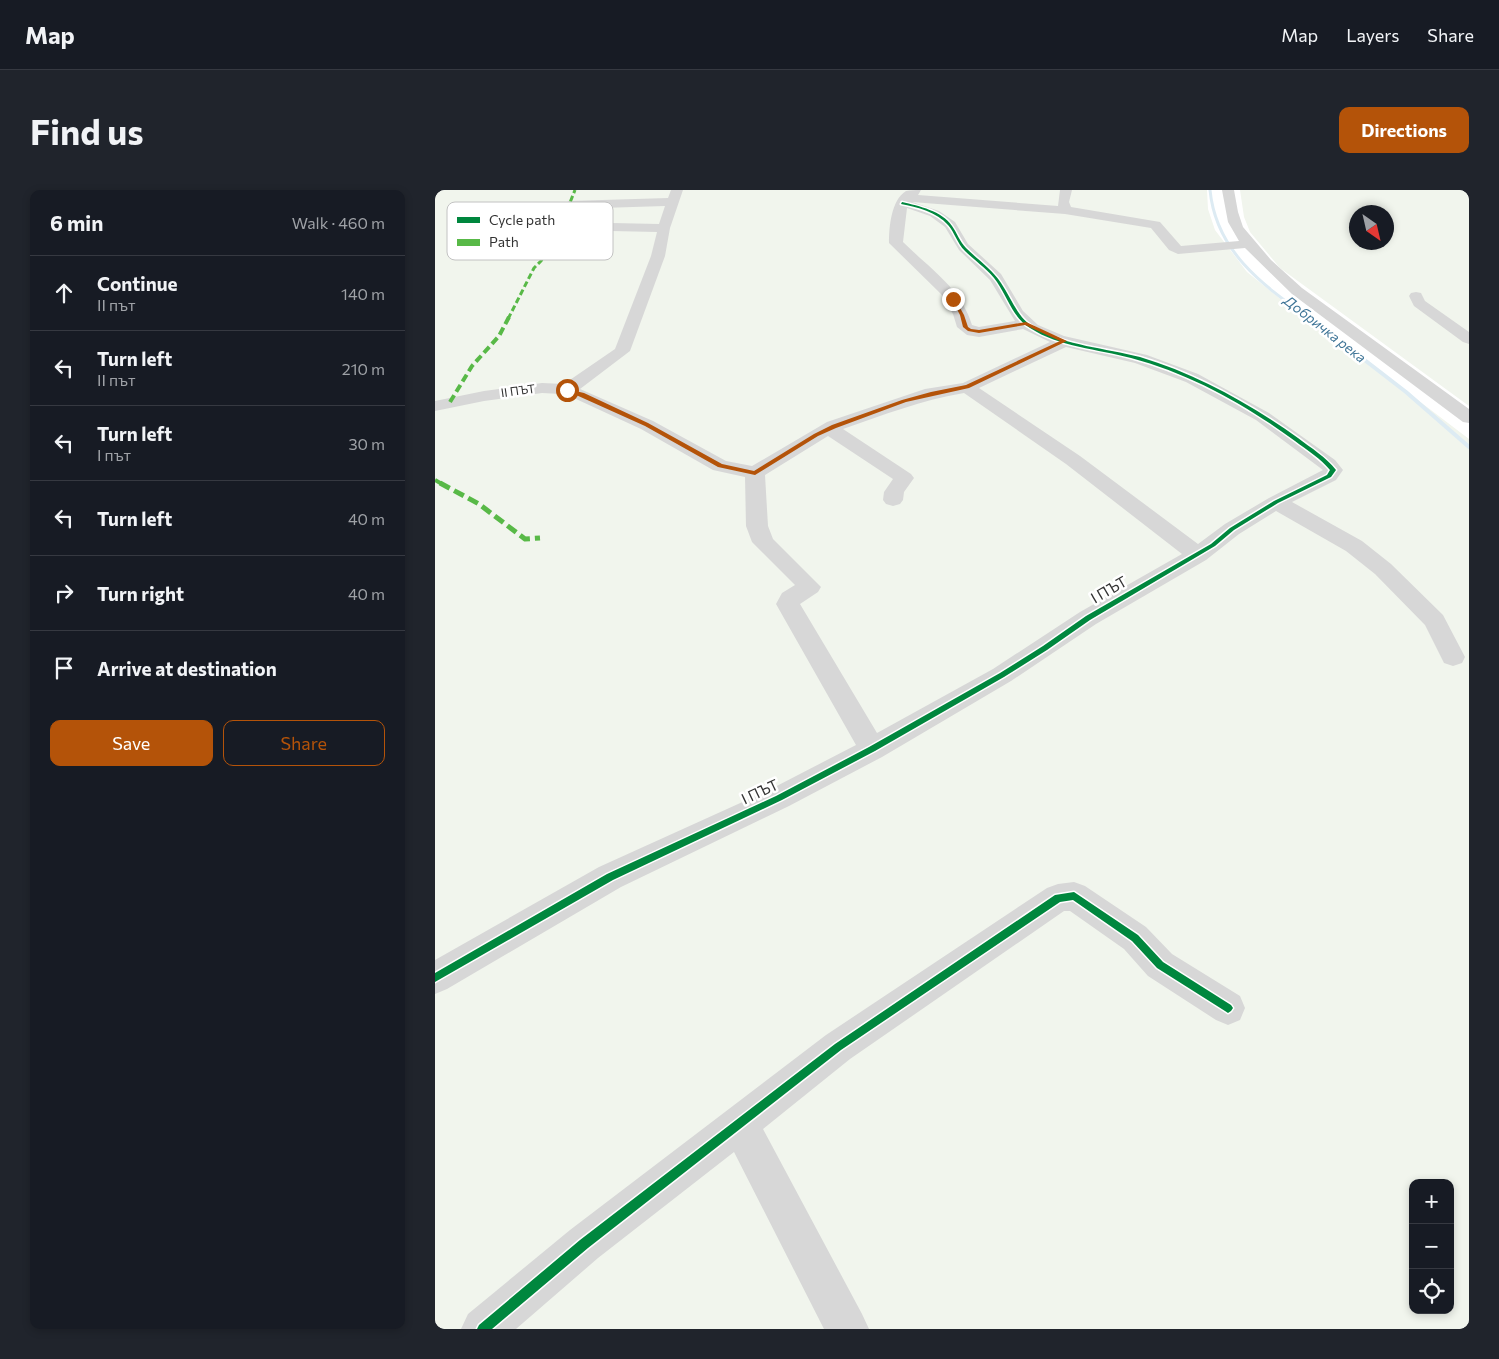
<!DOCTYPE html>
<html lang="en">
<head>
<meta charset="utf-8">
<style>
	body { margin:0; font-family:Commissioner,sans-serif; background:#20242c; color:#f1f3f6 }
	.controls { position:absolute; right:15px; bottom:15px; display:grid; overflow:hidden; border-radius:10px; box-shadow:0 2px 8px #0003 }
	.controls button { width:45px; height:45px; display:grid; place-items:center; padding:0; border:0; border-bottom:1px solid #363941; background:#171b24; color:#f1f3f6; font:25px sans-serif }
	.compass { position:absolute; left:914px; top:15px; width:45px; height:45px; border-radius:50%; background:#171b24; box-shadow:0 2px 8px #0003; rotate:146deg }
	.stop { position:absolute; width:15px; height:15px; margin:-11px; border:4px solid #b45309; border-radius:50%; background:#fff }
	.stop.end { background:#b45309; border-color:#fff; box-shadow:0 1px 5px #0008 }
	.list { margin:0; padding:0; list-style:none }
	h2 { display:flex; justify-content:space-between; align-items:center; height:65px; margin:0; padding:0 20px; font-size:21px }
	h2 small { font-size:16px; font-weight:400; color:#9ea1a6 }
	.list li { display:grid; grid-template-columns:32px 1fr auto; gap:15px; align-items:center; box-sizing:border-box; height:75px; padding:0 20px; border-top:1px solid #363941 }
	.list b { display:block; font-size:19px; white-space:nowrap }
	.list p { margin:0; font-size:16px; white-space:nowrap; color:#9ea1a6 }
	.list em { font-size:16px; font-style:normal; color:#9ea1a6 }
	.actions { display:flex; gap:10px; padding:15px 20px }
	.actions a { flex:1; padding:11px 0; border:1px solid #b45309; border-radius:10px; text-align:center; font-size:18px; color:#b45309 }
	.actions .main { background:#b45309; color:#fff }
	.icon { flex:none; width:28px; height:28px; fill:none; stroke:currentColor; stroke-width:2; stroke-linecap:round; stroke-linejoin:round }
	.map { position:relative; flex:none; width:1034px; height:1139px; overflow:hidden; border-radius:10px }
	header { display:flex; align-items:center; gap:30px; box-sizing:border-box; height:70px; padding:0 25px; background:#171b24; border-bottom:1px solid #363941 }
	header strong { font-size:24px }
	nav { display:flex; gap:28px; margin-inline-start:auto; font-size:18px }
	.intro { display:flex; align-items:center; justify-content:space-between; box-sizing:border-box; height:120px; padding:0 30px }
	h1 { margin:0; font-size:35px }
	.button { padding:12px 22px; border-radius:10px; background:#b45309; color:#fff; font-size:18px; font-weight:700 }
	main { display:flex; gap:30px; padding:0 30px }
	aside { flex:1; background:#171b24; border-radius:10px; box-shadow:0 2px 8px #0003 }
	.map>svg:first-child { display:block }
	.green { fill:#f1f5ed; fill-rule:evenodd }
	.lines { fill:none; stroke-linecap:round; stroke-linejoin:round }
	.stream-far1 { stroke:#ddebf3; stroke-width:3 }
	.stream { stroke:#ddebf3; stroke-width:4 }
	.minor { fill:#d7d7d7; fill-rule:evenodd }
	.quiet-far2 { stroke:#58b947; stroke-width:3; stroke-dasharray:6 3; stroke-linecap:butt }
	.quiet-far1 { stroke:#58b947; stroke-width:4; stroke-dasharray:8 4; stroke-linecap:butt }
	.quiet { stroke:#58b947; stroke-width:5; stroke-dasharray:11 5; stroke-linecap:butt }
	.cycleway-casing { stroke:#fff; stroke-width:3 }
	.cycleway { fill:#00873e; fill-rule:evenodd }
	.route { fill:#b45309 }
	.labels { text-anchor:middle; stroke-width:5; stroke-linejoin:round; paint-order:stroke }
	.far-street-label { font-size:12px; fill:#333; stroke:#fff }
	.far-water-label { font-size:14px; font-style:italic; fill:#3f7597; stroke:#fff }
	.street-label { font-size:15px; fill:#333; stroke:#fff }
	.key { fill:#fff; stroke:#c2c2c2; stroke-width:1 }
	.key-label { font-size:14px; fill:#333 }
</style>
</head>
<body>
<header>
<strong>Map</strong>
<nav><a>Map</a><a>Layers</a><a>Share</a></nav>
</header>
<div class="intro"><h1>Find us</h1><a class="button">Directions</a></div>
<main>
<aside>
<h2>6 min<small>Walk · 460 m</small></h2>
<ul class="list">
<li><svg class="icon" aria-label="ahead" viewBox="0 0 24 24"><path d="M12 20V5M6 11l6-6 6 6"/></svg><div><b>Continue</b><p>ІІ път</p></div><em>140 m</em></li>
<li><svg class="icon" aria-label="left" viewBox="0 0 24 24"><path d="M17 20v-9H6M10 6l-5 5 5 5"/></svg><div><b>Turn left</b><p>ІІ път</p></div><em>210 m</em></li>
<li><svg class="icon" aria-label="left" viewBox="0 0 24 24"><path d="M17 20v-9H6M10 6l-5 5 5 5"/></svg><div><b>Turn left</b><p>І път</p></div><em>30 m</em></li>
<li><svg class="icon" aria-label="left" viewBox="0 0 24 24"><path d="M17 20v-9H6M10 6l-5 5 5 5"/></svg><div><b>Turn left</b></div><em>40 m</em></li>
<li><svg class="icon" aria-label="right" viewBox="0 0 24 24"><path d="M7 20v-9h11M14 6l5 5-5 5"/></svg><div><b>Turn right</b></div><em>40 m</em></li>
<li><svg class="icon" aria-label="arrive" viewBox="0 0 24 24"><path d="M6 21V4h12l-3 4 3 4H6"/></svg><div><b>Arrive at destination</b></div></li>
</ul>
<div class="actions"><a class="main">Save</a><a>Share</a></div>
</aside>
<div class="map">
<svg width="1034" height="1139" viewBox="0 0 1034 1139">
	<rect width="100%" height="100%" fill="#fff"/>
	<g class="green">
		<path d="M0,0H772L773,19L780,40L812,82L859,120L942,179L1034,249V1139H0ZM978,993H1015V1120H978Z"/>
		<path d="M805,0H1034V216L845,78L815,42L809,27ZM922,22H952V52H922Z"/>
	</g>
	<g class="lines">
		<path class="stream-far1" d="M775,0C781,62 828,95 875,129"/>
		<polyline class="stream" points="874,127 971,202 1034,257"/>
		<g class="minor">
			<path d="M236,0H248L235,38L230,66L195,161L145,199L218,231L291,271L317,276L392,232L490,199L528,193L615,152L588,139L544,147L532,145L522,137L518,124L506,104L454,53C454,38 456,10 471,1C475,0 481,0 486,0L483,5L623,16L625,0H637L634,12L636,17L725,32L746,56L804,51L793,32L787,0H799L803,22L808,37L836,70L867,98L1034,219V233L1028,232L857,104L810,58L743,64L734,60L716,38L630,24L477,12L504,21L520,32L533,54L566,84L588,121L603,135L629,146L712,165L763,184L834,223L900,270L908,280L901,290L857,312L927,351L956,374L1008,425L1030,467L1027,473L1018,476L1009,473L990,435L940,384L911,361L841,321L804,344L771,370L661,434L576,491L447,567L354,616L186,697L12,799L0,804V770L164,677L334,600L421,555L341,414L347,403L360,395L317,352L311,336L310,287L278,280L206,239L141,209L126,204L107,203L49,211L0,221V211L49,201L107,193L129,194L180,159L216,66L222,42L130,40L116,38L115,35L118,29L123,28L130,32L224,34L230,16L134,19L128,15L134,11L233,8ZM472,18L495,26L510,37L524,60L555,90L580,131L544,137L537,135C526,98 494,78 468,52ZM631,157L700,173L751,192L821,230L888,280L834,308L790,334L763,354L645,266L544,198ZM529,203L631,274L747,364L645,422L558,479L442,543L365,414L383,402L386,397L338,349L333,336L330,285L393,246L458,289L449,302L448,310L451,314L458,316L465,314L468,310L469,302L479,288L476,284L408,239C448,225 487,210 529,203Z"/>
			<polygon points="981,102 986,103 990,111 1034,142 1034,154 1028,152 979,116 974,106 976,103"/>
			<polygon points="639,692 650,696 711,737 737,764 805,806 810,818 805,830 793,835 781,830 713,786 689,759 635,721 629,721 415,869 328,939 427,1124 434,1139 389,1139 299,962 163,1068 81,1139 26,1139 33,1124 135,1040 391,845 612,698 623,694"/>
		</g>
		<g class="quiet-far2">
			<polyline points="125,26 134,15 140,0"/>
			<polyline points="73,129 99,78 106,71 125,39 130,36"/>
		</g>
		<g class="quiet-far1">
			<polyline points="15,212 37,176 64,146 74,127"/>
			<polyline points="0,290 7,294"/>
		</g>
		<polyline class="quiet" points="5,293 44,314 90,349 105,348"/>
		<defs>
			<g id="cycleway">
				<path d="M467,12C484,16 507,21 517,36C522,43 525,52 531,58C543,70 557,79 566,93C577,109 582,128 600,138C632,156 670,158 705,167C762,184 815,214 863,248C876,258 891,267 901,280L896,287L843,313L799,340L780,356L655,430L612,460L569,487L440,561L347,610L178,690L0,792V783L172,684L341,606L434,557L565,483L608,456L651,426L776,354L795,338L839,311L892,285L895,280C886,269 872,260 860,251C811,215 756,184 696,168C663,159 624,157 595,138C578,128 573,108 562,92C554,80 540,71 530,61C522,53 520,43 513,35C502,22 482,17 466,14Z"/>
				<polygon points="639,702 703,745 728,772 796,815 798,818 796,821 793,823 790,821 722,778 697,751 638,710 625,712 406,860 153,1058 57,1139 42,1139 44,1135 145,1050 400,854 620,705"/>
			</g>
		</defs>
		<use href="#cycleway" class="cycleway-casing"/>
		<use href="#cycleway" class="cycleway"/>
	</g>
	<polygon class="route" points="516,108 520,109 529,125 533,137 536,139 544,140 591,132 632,151 534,198 471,212 401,238 383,246 320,285 283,277 210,236 130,200 132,199 149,203 213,233 287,274 319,281 379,244 397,235 467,210 496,202 531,195 625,151 590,135 544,143 533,141 528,137 525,125"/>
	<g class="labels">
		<g class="far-street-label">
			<text transform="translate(83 201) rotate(-8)" y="4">ІІ ПЪТ</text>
		</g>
		<g class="far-water-label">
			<text transform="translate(890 139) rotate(38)" y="5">Добричка река</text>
		</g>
		<g class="street-label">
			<text transform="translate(674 400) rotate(-30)" y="5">І ПЪТ</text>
			<text transform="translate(325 602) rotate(-25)" y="5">І ПЪТ</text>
		</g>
	</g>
	<rect x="12" y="12" width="166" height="58" rx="8" class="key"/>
	<rect x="22" y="27" width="23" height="6" fill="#00873e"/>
	<rect x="22" y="49" width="23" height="7" fill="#58b947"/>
	<g class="key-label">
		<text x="54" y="35">Cycle path</text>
		<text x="54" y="57">Path</text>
	</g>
</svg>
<div class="controls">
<button>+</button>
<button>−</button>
<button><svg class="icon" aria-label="locate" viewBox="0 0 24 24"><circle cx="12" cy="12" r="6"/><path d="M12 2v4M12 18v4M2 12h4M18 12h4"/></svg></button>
</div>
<svg class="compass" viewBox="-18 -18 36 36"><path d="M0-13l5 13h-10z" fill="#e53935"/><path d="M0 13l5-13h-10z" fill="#9ea1a6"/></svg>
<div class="stop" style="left:132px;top:200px"></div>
<div class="stop end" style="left:518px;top:109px"></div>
</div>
</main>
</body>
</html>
